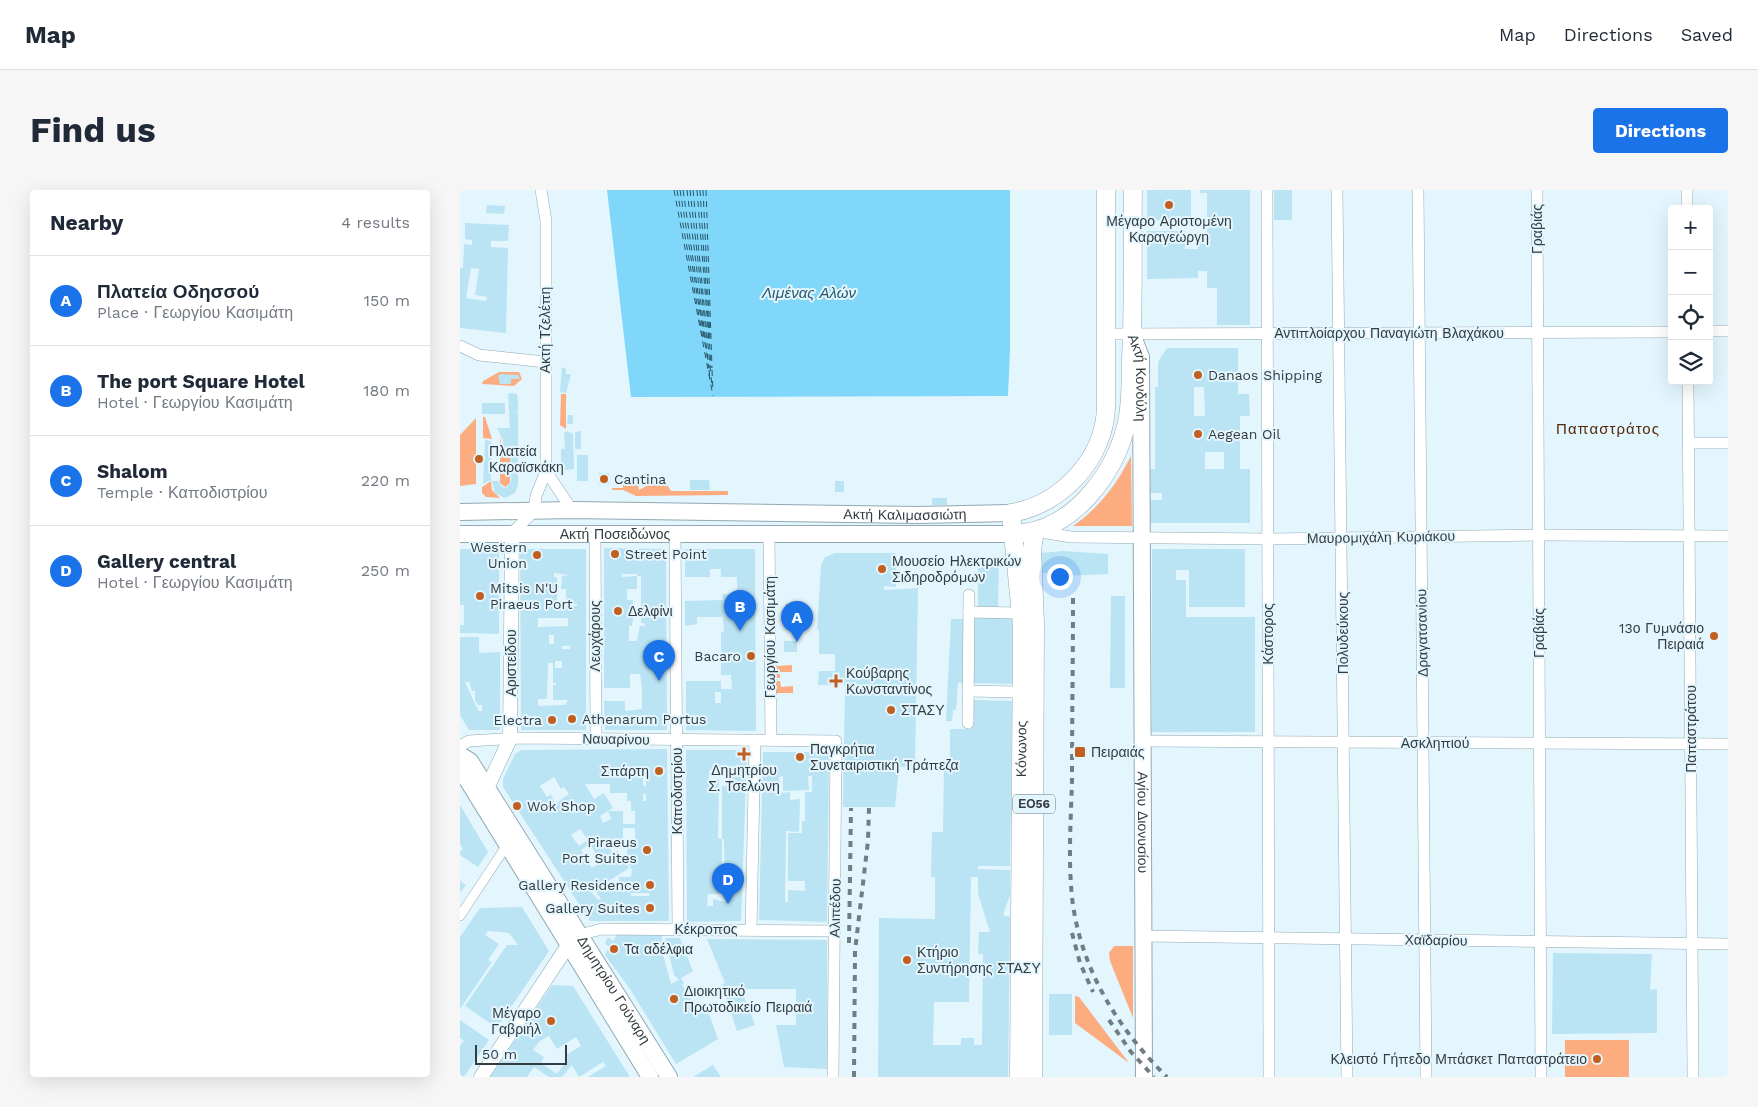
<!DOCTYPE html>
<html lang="en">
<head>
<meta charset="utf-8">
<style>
	body { margin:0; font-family:"Work Sans",sans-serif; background:#f6f6f7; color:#1f2937 }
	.controls { position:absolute; right:15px; top:15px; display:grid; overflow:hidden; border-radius:5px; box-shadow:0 5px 20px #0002 }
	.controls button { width:45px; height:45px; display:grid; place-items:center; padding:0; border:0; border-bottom:1px solid #e0e1e3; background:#fff; color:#1f2937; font:25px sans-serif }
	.scale { position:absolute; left:15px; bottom:12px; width:92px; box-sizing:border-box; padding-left:5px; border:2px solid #333c40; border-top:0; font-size:14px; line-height:18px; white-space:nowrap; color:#333c40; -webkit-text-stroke:4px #e3f6fe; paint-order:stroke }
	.you { position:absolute; left:599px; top:386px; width:18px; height:18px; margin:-12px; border:4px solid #fff; border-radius:50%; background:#1a73e8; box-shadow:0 0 0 8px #1a73e833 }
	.badge { display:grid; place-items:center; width:32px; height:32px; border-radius:50%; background:#1a73e8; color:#fff; font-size:16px; font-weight:700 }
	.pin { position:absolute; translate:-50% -41px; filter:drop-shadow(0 1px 2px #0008) }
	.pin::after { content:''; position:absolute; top:26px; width:18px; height:15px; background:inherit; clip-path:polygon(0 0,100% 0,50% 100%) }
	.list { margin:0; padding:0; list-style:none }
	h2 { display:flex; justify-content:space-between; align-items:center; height:65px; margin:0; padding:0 20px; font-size:21px }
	h2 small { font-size:16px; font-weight:400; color:#747a83 }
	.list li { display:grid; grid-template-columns:32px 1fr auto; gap:15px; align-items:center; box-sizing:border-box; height:90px; padding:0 20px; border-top:1px solid #e0e1e3 }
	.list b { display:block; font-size:19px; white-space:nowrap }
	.list p { margin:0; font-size:16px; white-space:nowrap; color:#747a83 }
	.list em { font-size:16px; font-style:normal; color:#747a83 }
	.icon { flex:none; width:28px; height:28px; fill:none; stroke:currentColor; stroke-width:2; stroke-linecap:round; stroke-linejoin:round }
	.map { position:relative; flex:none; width:1268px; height:887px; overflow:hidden; border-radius:5px }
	header { display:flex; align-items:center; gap:30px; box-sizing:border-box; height:70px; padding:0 25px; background:#fff; border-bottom:1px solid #e0e1e3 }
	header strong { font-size:24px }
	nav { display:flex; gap:28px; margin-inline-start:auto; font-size:18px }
	.intro { display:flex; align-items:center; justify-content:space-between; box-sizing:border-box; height:120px; padding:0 30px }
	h1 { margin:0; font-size:35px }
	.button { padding:12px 22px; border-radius:5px; background:#1a73e8; color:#fff; font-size:18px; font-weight:700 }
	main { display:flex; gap:30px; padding:0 30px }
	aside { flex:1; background:#fff; border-radius:5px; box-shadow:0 5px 20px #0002 }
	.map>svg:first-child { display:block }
	.green { fill:#fdac80 }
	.water { fill:#80d7f9 }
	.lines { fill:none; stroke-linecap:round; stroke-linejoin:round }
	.ferry { stroke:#27586a; stroke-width:1; stroke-dasharray:6 5; stroke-linecap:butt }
	.building { fill:#bae3f4; fill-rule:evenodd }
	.pedestrian-casing { stroke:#92a9b2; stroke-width:10 }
	.minor-casing { stroke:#92a9b2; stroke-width:12 }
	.tertiary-casing { stroke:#92a9b2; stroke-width:15 }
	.secondary-casing { stroke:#92a9b2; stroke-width:18 }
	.primary-casing { stroke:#92a9b2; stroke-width:19 }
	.pedestrian { stroke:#fff; stroke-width:9 }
	.minor { stroke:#fff; stroke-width:11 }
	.tertiary { stroke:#fff; stroke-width:14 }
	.secondary { stroke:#fff; stroke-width:16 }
	.primary { stroke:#fff; stroke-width:18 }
	.rail { stroke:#707d82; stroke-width:4; stroke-dasharray:6 6; stroke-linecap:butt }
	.poi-dot { fill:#c05f20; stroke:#e3f6fe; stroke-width:2 }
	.labels { text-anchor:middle; stroke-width:4; stroke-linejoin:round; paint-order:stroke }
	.shield { fill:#e3f6fe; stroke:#687479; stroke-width:1 }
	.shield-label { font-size:12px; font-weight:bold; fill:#333c40 }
	.poi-label { font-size:14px; fill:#333c40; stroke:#e3f6fe; text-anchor:start }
	.street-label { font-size:14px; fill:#333c40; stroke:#e3f6fe }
	.water-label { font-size:15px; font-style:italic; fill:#27586a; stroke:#e3f6fe }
	.neighbourhood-label { font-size:15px; letter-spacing:1px; fill:#562709; stroke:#e3f6fe }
</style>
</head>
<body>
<header>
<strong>Map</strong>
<nav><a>Map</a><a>Directions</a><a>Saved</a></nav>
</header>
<div class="intro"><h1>Find us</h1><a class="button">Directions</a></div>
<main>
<aside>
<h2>Nearby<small>4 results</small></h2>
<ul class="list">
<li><span class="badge">A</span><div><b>Πλατεία Οδησσού</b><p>Place · Γεωργίου Κασιμάτη</p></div><em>150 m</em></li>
<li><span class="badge">B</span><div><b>The port Square Hotel</b><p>Hotel · Γεωργίου Κασιμάτη</p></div><em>180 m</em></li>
<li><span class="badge">C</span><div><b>Shalom</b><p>Temple · Καποδιστρίου</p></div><em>220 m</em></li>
<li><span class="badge">D</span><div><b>Gallery central</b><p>Hotel · Γεωργίου Κασιμάτη</p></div><em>250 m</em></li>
</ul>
</aside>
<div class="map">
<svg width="1268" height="887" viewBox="0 0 1268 887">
	<rect width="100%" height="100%" fill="#e3f6fe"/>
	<g class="green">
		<polygon points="39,182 59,182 62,189 54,196 22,194 23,191"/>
		<polygon points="101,204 106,204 106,239 100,235"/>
		<polygon points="23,227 25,227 32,249 23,248"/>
		<polygon points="16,228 16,294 0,296 0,245"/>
		<polygon points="40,245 42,262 50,262 50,293 45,297 40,293"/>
		<path d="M671,266L672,336H613C639,318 657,294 671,266Z"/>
		<polygon points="197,290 204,290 211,301 268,301 268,305 176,306 163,300 152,300 152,298 163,298 163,294 178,294 179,300"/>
		<polygon points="31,291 32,300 40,308 26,307 22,303 22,297"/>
		<polygon points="326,414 335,414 340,418 340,427 335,432 326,432"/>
		<polygon points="332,475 332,482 320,482 320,488 316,488 316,476"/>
		<polygon points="316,491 320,491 321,497 333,496 333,503 316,503"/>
		<polygon points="654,756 673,756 673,828 650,771 649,763"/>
		<polygon points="615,806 619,807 669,873 615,833"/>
		<rect x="1105" y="850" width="64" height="37"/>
	</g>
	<polygon class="water" points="147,0 550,0 550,159 548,206 171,207"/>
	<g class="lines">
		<g class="ferry">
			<polyline points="214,0 253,206"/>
			<polyline points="217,0 243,149"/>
			<polyline points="220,0 249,178"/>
			<polyline points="223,0 245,151"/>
			<polyline points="227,0 249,178"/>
			<polyline points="230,0 247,151"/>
			<polyline points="233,0 251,186"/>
			<polyline points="237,0 249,151"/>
			<polyline points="240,0 251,178"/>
			<polyline points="243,0 250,148"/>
			<polyline points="246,0 252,178"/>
			<polyline points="249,180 250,188"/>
			<polyline points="252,180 253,201"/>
			<polyline points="251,187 252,196"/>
		</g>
	</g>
	<g class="building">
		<rect x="687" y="0" width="44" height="30"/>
		<polygon points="740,0 790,0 790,135 757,135 757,98 747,98 747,81 738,81 738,88 687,89 687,41 725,41 725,59 738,59 738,52 747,52 747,3 740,3"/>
		<rect x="814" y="0" width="18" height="30"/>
		<polygon points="27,15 45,16 44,24 26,23"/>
		<path d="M5,33L49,35L48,51H31V57L48,58L46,143L0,138V78H3L4,54L12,55V50L5,49ZM11,78L19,79L15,105L27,107L26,111L6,108Z"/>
		<path d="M707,158H778V204H789L790,226H780V279H790V333H690V310H702V303H688V279H695V197H698V172ZM734,197H744L745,226H734ZM745,262H764V279H745Z"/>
		<polygon points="102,177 106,179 106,184 111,184 106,203 100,202"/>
		<polygon points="40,184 58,185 60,189 51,189 51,194 40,194 38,186"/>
		<polygon points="51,203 57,204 58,213 58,222 56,222 58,224 58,295 55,303 45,308 35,303 32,291 39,291 41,296 45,298 51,293 50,261 43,261 43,250 37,238 50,238 48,204"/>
		<rect x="22" y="213" width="23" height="11"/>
		<polygon points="108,225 113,225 113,234 107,234"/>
		<polygon points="106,241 113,244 114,279 105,280 105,275 101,275 101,259 105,259 104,244"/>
		<polygon points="121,241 121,259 115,259 115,242"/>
		<polygon points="25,250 31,251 31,290 23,294"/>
		<rect x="117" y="265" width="11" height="26"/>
		<rect x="139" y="283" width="10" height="11"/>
		<polygon points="164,289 178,289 178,294 163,294"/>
		<polygon points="230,290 249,290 250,300 230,300"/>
		<rect x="375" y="291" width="9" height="11"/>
		<rect x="472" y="308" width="15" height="7"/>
		<path d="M144,358L206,359L207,540H145L144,511H165V521L182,519V498L180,484H170V498H144ZM162,384H177V386H181V433H184L185,436H180L177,451H169V436H172L173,430V410H167V399H177V386L162,387Z"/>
		<polygon points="0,359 39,359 39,444 0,443 0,435 4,435 4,415 0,415"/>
		<path d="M60,359H126V540H61ZM94,383L110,385L102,386L101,399H106V414H117V416L97,415V387H94ZM78,428H108V436L78,437ZM89,445H94V454H89ZM102,456H110V459H102ZM95,471H102V478H95ZM88,473H93V493H96V495H93V510H108L105,515L78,516V509H87Z"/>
		<path d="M225,359H295L296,541L226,540V491H261V499H272L271,485H261V442H264L263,427H237V434L225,436V411L263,410L262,404H277V387H261V379H250V387H225ZM255,502H261V513H255Z"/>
		<polygon points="692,359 785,359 785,417 729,417 729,380 716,380 716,390 726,390 726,427 795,427 795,542 692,542"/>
		<polygon points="603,361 648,364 648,384 603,386 603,383 580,383 580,363"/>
		<polygon points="375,363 436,363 436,397 424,396 424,400 458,398 455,577 439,577 435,617 383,617 385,495 358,495 359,481 375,481 375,464 359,464 359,440 357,440 361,375 365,367"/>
		<polygon points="518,367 539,368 538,418 518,418"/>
		<polygon points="651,406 665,406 665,498 650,498"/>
		<polygon points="512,426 552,426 552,494 512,493"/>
		<polygon points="491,429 505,429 503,493 498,493 496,520 493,520 492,531 486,531"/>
		<path d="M0,447H19V463L40,462V540H9L0,525ZM5,492H9L12,501H15V510L18,515H22V521H19L15,514Z"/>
		<rect x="324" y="451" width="13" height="11"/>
		<path d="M511,510L552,511L550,676H518V679L550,680V705L543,725L550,727L548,887H418L419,728L475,729V687H471L472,642H483L484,575H490V539H511ZM511,687H518V704L530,742H519L518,764H523L522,855H514V848H501V855H473L474,812H509Z"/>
		<path d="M207,559L209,731H130L43,597V589L55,564L61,560ZM183,580H186V596H183ZM94,587L101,599L104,597L109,604L95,614L91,604L87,607L80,596ZM125,594H150V603H167V611H171V621H175V634H163V621H148L153,618L144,603L134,609ZM183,604H186V611H183ZM148,621L151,629L143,633L140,626ZM163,638H175V651H167V670L172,680L171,687H159V700H149L144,694L169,678L158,661L153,664L146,653L154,648L157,651H163ZM120,639L128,650L119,656L111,645ZM130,654L141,672L132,678L121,660ZM135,700L141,709L138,710L131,702ZM171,703H189V706H171Z"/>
		<path d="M226,560H287L281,731L227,732ZM249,580H258L257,587H270V596H262V649L258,648L259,589H249ZM262,649H264L265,712L253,709V716H247L248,704H262V694H259L258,676H262Z"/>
		<path d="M303,562H369L367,732L299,730ZM323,586V601L349,600L348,586H352V602H345V631H342V643H328V691H345V701L328,700V712H325L326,641L339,642L340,609L330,610V602L320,603L319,587Z"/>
		<polygon points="0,615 28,662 18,677 0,665 0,661 3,659 0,654"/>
		<polygon points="0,691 6,695 0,703"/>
		<polygon points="62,717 89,761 37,838 5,816 47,755 58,755 49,743 28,741 25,745 39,754 28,770 32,772 0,819 0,747 20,718"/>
		<polygon points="157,745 202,745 202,761 211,794 219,790 214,785 205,748 220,748 233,781 221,788 224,793 222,795 236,818 245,813 258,849 216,874 170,799 145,765 149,757 145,753 148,747 153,751"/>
		<polygon points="247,749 367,750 367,879 324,877 316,835 336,835 336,799 281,799 295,835 277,841 262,794 265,793"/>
		<polygon points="1093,763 1192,764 1190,800 1197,799 1197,843 1092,844"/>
		<path d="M92,795L113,796L170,887H128L146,876L143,872L119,887L112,875L102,887H89L74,877L67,887H30ZM89,846L97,859L116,847L121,856L106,865L108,868L97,884L81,873L84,867L73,860L80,851Z"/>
		<rect x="589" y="804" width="23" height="41"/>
		<polygon points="0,830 29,850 4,887 0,887 0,856 4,851 0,848"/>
		<polygon points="253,875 261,887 233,887"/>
	</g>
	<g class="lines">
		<defs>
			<polyline id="pedestrian" points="0,726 47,655"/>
			<g id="minor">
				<polyline points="807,0 809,887"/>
				<polyline points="877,0 887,887"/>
				<polyline points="958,0 966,887"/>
				<polyline points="1077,0 1081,887"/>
				<polyline points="1227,0 1227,19"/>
				<polyline points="1249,141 1268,141"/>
				<polyline points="646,144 1212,142"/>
				<polyline points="0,156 19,165 85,172"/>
				<polyline points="1228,191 1233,887"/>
				<polyline points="1228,253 1268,253"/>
				<polyline points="86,281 112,320"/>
				<polyline points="575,341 611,347 807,349 1078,345 1268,346"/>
				<polyline points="52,343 74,321 76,306 86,281 86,31 81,0"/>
				<polyline points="135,344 136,549"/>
				<polyline points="215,344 218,739"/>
				<polyline points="309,344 311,550"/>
				<polyline points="509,422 562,423"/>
				<polyline points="508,501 562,502"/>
				<polyline points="508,533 509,405"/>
				<polyline points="683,551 1268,554"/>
				<polyline points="0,556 9,551 59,548 376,551 373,887"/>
				<polyline points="291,740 295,550"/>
				<polyline points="119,745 142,739 374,741"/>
				<polyline points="684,746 1268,754"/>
			</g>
			<g id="tertiary">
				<polyline points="27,598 50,549 52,343"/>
				<polyline points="21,887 109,754 116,747"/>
			</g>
			<g id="secondary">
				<path id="s1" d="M672,144L681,167L684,887"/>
				<path id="s2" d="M0,322L112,320L458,325L551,323"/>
				<path id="s3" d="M0,344H553"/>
				<path id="s4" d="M0,565L10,571L209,887"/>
				<polyline points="0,578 190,887"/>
			</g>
			<g id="primary">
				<path d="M564,343C615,336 654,284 666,236C672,214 670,190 671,168C674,112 672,56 673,0"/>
				<path id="s5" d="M559,887L562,435L551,323C601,315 644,269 646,218V0"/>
				<polyline points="573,887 575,433 572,359 575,341"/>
			</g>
		</defs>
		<use href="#pedestrian" class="pedestrian-casing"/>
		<use href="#minor" class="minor-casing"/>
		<use href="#tertiary" class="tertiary-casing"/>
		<use href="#secondary" class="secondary-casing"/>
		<use href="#primary" class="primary-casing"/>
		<use href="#pedestrian" class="pedestrian"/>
		<use href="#minor" class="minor"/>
		<use href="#tertiary" class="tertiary"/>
		<use href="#secondary" class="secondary"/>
		<use href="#primary" class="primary"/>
		<g class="rail">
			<path d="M613,408C613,469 612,529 612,590C611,628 608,668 612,707C620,778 657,838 707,887"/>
			<polyline points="612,743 620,773 633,802"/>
			<polyline points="389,753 391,618"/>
			<polyline points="649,830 671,862 694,887"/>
			<polyline points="394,887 395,761 408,651 409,618"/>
		</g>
	</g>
	<g class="poi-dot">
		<circle cx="709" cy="15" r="5"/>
		<circle cx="738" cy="185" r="5"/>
		<circle cx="738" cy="244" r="5"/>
		<circle cx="19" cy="269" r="5"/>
		<circle cx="144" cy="289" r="5"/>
		<circle cx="155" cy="364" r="5"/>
		<circle cx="77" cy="365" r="5"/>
		<circle cx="422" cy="379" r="5"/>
		<circle cx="20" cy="406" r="5"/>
		<circle cx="158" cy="421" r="5"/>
		<circle cx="1254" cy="446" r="5"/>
		<circle cx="291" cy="466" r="5"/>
		<path d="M373.5 483.5h5v5h5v5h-5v5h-5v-5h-5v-5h5z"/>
		<circle cx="431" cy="520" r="5"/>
		<circle cx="112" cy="529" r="5"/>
		<circle cx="92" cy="530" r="5"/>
		<rect x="614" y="556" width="12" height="12" rx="2.5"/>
		<path d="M281.5 556.5h5v5h5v5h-5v5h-5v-5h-5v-5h5z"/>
		<circle cx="340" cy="567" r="5"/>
		<circle cx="199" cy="581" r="5"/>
		<circle cx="57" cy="616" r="5"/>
		<circle cx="187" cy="660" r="5"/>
		<circle cx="190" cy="695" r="5"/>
		<circle cx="190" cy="718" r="5"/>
		<circle cx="154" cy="759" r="5"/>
		<circle cx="447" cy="770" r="5"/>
		<circle cx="214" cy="809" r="5"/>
		<circle cx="91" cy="831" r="5"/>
		<circle cx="1137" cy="869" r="5"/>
	</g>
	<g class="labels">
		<rect class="shield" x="553" y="604.5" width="42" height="19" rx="4"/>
		<g class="shield-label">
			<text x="574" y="618">ΕΟ56</text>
		</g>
		<g class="poi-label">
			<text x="709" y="36" text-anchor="middle">Μέγαρο Αριστομένη<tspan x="709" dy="16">Καραγεώργη</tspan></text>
			<text x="748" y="190">Danaos Shipping</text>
			<text x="748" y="249">Aegean Oil</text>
			<text x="29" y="266">Πλατεία<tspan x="29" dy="16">Καραϊσκάκη</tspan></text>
			<text x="154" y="294">Cantina</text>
			<text x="67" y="362" text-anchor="end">Western<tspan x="67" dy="16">Union</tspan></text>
			<text x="165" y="369">Street Point</text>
			<text x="432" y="376">Μουσείο Ηλεκτρικών<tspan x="432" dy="16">Σιδηροδρόμων</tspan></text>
			<text x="30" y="403">Mitsis N'U<tspan x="30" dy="16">Piraeus Port</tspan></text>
			<text x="168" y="426">Δελφίνι</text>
			<text x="1244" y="443" text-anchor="end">13ο Γυμνάσιο<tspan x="1244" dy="16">Πειραιά</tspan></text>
			<text x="281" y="471" text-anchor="end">Bacaro</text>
			<text x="386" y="488">Κούβαρης<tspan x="386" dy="16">Κωνσταντίνος</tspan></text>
			<text x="441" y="525">ΣΤΑΣΥ</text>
			<text x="122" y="534">Athenarum Portus</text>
			<text x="82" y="535" text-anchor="end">Electra</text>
			<text x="350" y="564">Παγκρήτια<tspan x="350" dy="16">Συνεταιριστική Τράπεζα</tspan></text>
			<text x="631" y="567">Πειραιάς</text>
			<text x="284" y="585" text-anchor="middle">Δημητρίου<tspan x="284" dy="16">Σ. Τσελώνη</tspan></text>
			<text x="189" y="586" text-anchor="end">Σπάρτη</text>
			<text x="67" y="621">Wok Shop</text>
			<text x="177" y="657" text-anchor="end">Piraeus<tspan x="177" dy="16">Port Suites</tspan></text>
			<text x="180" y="700" text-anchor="end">Gallery Residence</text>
			<text x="180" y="723" text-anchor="end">Gallery Suites</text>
			<text x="164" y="764">Τα αδέλφια</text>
			<text x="457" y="767">Κτήριο<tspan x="457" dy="16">Συντήρησης ΣΤΑΣΥ</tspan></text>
			<text x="224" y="806">Διοικητικό<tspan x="224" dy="16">Πρωτοδικείο Πειραιά</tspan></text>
			<text x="81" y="828" text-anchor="end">Μέγαρο<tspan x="81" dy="16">Γαβριήλ</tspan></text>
			<text x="1127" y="874" text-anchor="end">Κλειστό Γήπεδο Μπάσκετ Παπαστράτειο</text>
		</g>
		<g class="street-label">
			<text transform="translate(1077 39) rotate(-90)" y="5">Γραβιάς</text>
			<text transform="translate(85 140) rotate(-90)" y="5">Ακτή Τζελέπη</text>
			<text x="929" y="148">Αντιπλοίαρχου Παναγιώτη Βλαχάκου</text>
			<text dy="5" stroke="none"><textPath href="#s1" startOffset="45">Ακτή Κονδύλη</textPath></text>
			<text dy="5" stroke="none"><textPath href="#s2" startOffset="445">Ακτή Καλιμασσιώτη</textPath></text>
			<text dy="5" stroke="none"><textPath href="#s3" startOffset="155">Ακτή Ποσειδώνος</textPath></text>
			<text transform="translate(921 347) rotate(-1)" y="5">Μαυρομιχάλη Κυριάκου</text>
			<text transform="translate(883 443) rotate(-90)" y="5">Πολυδεύκους</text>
			<text transform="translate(962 443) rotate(-91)" y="5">Δραγατσανίου</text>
			<text transform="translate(1079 443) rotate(-90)" y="5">Γραβιάς</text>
			<text transform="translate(808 444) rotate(-90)" y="5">Κάστορος</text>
			<text transform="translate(135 446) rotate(-90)" y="5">Λεωχάρους</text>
			<text transform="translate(310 447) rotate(-90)" y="5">Γεωργίου Κασιμάτη</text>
			<text transform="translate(51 473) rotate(-90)" y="5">Αριστείδου</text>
			<text transform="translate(1231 539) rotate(-90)" y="5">Παπαστράτου</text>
			<text transform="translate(156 549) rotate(1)" y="5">Ναυαρίνου</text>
			<text x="975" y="558">Ασκληπιού</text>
			<text dy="5" stroke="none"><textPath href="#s5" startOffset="328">Κόνωνος</textPath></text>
			<text transform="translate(217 601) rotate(-90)" y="5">Καποδιστρίου</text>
			<text dy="5" stroke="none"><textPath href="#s1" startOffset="490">Αγίου Διονυσίου</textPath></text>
			<text transform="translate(375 718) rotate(-89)" y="5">Αλιπέδου</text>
			<text x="246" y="744">Κέκροπος</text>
			<text transform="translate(976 750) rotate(1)" y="5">Χαϊδαρίου</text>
			<text dy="5" stroke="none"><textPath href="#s4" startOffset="282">Δημητρίου Γούναρη</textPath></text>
		</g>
		<g class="water-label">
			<text x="349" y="108">Λιμένας Αλών</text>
		</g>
		<g class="neighbourhood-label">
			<text x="1148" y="244">Παπαστράτος</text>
		</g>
	</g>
</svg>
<div class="controls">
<button>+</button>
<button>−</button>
<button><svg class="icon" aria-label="locate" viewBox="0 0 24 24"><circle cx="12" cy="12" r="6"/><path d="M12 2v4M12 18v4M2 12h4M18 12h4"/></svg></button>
<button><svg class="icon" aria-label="layers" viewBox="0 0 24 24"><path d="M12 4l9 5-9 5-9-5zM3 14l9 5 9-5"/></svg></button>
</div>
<div class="scale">50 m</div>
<div class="you"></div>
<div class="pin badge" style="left:337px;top:452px">A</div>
<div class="pin badge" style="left:280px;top:441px">B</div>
<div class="pin badge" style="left:199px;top:491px">C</div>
<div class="pin badge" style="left:268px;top:714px">D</div>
</div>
</main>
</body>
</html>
